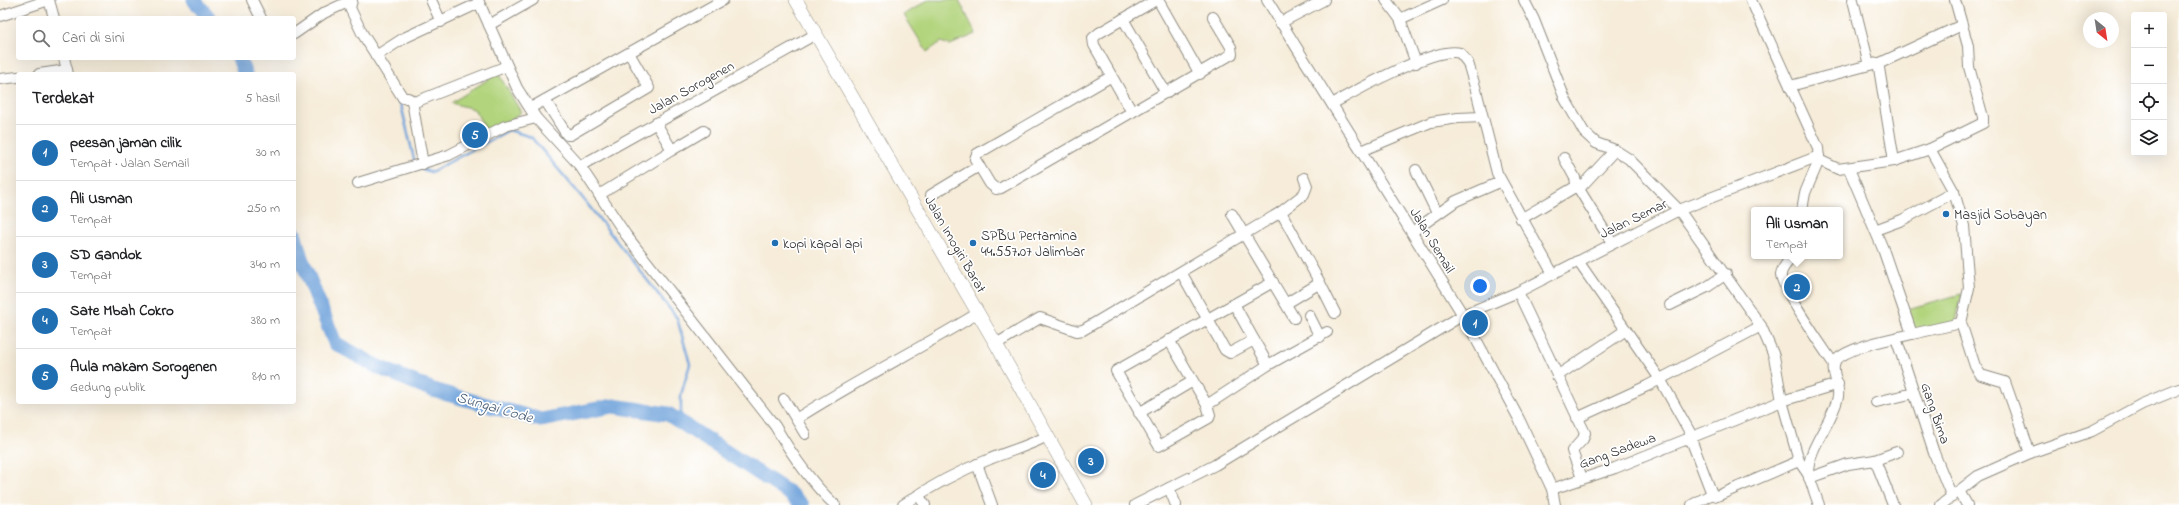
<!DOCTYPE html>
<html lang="id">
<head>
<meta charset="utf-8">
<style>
	body { margin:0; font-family:"Indie Flower",sans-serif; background:#f2f2f2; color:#202124 }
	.controls { position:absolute; right:12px; top:12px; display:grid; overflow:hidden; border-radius:4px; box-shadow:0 4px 16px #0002 }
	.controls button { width:36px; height:36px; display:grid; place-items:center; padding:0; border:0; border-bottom:1px solid #e0e0e0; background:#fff; color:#202124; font:20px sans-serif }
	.compass { position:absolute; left:2083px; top:12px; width:36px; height:36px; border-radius:50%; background:#fff; box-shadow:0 4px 16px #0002; rotate:150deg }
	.you { position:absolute; left:1480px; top:286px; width:14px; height:14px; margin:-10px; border:3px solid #fff; border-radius:50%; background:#1a73e8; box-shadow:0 0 0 6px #1a73e833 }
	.badge { display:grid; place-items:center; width:26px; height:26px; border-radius:50%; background:#1f6fb2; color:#fff; font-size:13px; font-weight:700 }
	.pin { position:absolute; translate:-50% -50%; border:2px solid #fff; box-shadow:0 1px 4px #0006 }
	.popup { position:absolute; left:1751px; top:207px; width:92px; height:52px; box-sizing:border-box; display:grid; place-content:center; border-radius:4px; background:#fff; filter:drop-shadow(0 1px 3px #0005); font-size:13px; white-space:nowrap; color:#757577 }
	.popup b { font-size:15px; color:#202124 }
	.popup::after { content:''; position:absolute; left:50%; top:100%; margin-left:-8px; border:8px solid transparent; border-top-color:#fff }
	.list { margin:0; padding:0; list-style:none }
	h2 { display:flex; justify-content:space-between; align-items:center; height:52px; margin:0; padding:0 16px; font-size:17px }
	h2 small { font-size:13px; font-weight:400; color:#757577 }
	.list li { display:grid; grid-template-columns:26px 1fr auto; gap:12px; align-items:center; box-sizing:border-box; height:56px; padding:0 16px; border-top:1px solid #e0e0e0 }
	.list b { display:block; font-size:15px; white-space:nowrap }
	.list p { margin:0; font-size:13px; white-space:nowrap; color:#757577 }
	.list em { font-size:13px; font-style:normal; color:#757577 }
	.icon { flex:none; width:22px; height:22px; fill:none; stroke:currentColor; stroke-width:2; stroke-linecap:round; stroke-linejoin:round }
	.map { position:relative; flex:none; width:2179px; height:505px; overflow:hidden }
	.search { position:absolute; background:#fff; box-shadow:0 4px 16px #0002; left:16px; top:16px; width:280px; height:44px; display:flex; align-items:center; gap:10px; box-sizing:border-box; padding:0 14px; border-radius:4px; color:#757577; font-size:15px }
	.panel { position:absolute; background:#fff; box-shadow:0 4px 16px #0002; left:16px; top:72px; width:280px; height:332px; border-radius:4px }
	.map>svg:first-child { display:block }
	.green { fill:#b2d47d; stroke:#6e8054 }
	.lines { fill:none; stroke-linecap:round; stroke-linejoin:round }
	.stream { stroke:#6da1da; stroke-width:2.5 }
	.river { stroke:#6da1da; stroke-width:15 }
	.minor-casing { stroke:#908c82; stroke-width:12 }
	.major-casing { stroke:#908c82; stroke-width:14 }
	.minor { stroke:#fff; stroke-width:10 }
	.major { stroke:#fff; stroke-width:13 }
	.poi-dot { fill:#1f6fb2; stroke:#fff; stroke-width:1.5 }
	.labels { text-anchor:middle; stroke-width:3.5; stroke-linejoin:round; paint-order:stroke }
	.street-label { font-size:14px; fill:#2b2b2b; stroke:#fff }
	.poi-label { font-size:14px; fill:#2b2b2b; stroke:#fff; text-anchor:start }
	.water-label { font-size:15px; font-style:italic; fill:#455a71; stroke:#fff }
</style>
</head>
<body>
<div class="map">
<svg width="2179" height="505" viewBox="0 0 2179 505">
	<rect width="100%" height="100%" fill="#fff"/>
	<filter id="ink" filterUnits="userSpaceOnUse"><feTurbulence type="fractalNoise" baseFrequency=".025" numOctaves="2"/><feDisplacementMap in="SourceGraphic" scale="8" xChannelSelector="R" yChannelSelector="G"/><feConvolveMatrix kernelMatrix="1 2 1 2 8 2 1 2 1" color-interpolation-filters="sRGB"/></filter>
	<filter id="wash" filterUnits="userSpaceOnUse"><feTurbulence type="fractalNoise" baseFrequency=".012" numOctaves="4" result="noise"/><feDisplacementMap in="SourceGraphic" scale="16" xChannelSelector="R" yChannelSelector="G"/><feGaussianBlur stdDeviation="0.9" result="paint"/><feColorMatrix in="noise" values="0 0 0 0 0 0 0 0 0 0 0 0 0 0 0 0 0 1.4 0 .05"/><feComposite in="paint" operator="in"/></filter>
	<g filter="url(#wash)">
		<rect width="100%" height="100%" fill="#f6ecd9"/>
		<g class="green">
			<polygon points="928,0 959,0 976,34 950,45 941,42 927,52 904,15"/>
			<polygon points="498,73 521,112 506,124 488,133 474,109 451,103"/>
			<polygon points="1961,294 1956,322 1913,332 1904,310"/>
		</g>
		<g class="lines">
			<g class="stream">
				<polyline points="393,92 401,105 415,163"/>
				<polyline points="419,168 431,172 509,130 531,137 581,196 677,318 690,364 681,395 681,422"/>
			</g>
			<g class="river">
				<polyline points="194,0 209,18"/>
				<polyline points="239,58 245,74"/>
				<polyline points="294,233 301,258 335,343 378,367 433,390 541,420 613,406 668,414 789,493 802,505"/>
			</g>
		</g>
	</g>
	<g filter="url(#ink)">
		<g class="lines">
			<defs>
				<g id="minor">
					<polyline points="49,0 54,18"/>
					<polyline points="252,0 261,18"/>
					<polyline points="352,0 350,8 362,33 403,98 408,98 415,102 507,66"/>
					<polyline points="431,0 441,22"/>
					<path d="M478,0L517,88L536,118L580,166L626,235L775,426C792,455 810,482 835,505"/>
					<polyline points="1158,0 1200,74"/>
					<polyline points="1267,0 1463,315 1519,419 1552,489 1555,505"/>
					<polyline points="1386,0 1400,19 1416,63"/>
					<polyline points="1524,0 1534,20 1565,99 1584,132 1596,143 1615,150 1629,159 1679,210 1761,326 1774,356 1782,401 1799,461 1808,474 1819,505"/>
					<polyline points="1751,0 1815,141 1818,148 1819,160 1838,169 1894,161 1930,149 1983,123 1983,117 1969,67 1968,46 1955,0"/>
					<polyline points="1853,0 1869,65"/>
					<polyline points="0,16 49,0"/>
					<polyline points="1123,19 1166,93"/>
					<polyline points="1400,19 1442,0"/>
					<polyline points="1280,23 1324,0"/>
					<polyline points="489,25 533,0"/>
					<polyline points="294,34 324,13 352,0"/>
					<polyline points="376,56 404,38 479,3"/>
					<polyline points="64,58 68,74"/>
					<polyline points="1878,64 1962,25"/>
					<polyline points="39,74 67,70"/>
					<polyline points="1112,76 977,154 975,159 990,184 996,189 1001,188 1132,112 1094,45 1093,38 1099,33 1156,0"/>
					<polyline points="0,79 18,77"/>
					<polyline points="1790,86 1877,63 1879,68 1894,161"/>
					<polyline points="545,100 567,135 570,135 649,88 629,53"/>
					<polyline points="412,101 423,164"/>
					<path d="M1332,104C1355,91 1437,45 1460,53L1468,63L1476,90L1497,173L1553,274"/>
					<polyline points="534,106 723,0"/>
					<polyline points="1132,112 1232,54 1231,47 1213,17"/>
					<polyline points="656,123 672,150 704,131"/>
					<polyline points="1930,149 1954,192 1964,226 1969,288 1961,323 1975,366 1981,375 2005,382 2030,453"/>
					<polyline points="1361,151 1431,122 1458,118 1482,117"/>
					<polyline points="1564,158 1575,178 1577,188"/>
					<polyline points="580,166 816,34"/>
					<polyline points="1416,170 1437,213"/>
					<polyline points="358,183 449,155 505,126 536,118"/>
					<polyline points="1579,189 1615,150"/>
					<polyline points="599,195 672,150"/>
					<polyline points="931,195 979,166"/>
					<polyline points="1802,210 1805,193 1819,160"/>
					<polyline points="1281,212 1320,283 1335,313"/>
					<polyline points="1232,214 1294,318"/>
					<polyline points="1521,219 1575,187 1579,189 1612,243"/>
					<polyline points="1875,230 1902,220 1954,192"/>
					<polyline points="1412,232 1456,201 1500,182"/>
					<path d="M1793,256C1789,261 1782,267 1781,274C1779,285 1825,351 1834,364"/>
					<polyline points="1578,261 1660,379 1692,436"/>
					<polyline points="1181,272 1225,350 1230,353 1254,340 1234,304"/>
					<polyline points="1273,282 1116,371 1159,446 1209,418 1210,415 1207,405 1268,365 1327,332"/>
					<polyline points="1518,292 1585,433 1583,439 1572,451 1582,478"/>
					<polyline points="1287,303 1320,283"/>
					<polyline points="1670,305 1707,287 1726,274"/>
					<polyline points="1309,315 1320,337"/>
					<polyline points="1912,334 1961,323"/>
					<polyline points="1896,338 1934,453 1952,497"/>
					<polyline points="1169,340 1207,405"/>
					<polyline points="1254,340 1268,365"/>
					<polyline points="996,344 1040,318 1077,331 1083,330 1281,212 1304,194 1307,186 1304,178"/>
					<polyline points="1557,376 1626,330"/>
					<polyline points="784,399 805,434"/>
					<polyline points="1876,402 1914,393"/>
					<polyline points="1139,413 1193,381"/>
					<polyline points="1577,418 1647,386 1761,326"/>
					<path d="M796,419C855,381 918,350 978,313"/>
					<polyline points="1690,437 1712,494 1717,496 1799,461"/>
					<polyline points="1875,460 1897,452"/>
					<polyline points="977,464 992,505"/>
					<path d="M1808,474C1808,446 1832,424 1838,397C1840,384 1830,372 1835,361C1849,346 1892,339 1912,334L1883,249L1849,169"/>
					<polyline points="1809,478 1848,464 1875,460 1893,505"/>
					<polyline points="1169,488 1176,505"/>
					<polyline points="1552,489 1615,468 1782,401 1838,384"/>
					<polyline points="1959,491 1967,505"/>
					<polyline points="918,495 925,505"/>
					<path d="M903,505C931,486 959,471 990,459C1009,451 1029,446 1047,436"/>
					<polyline points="1135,505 1215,465 1463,315 1518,292 1679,210 1819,156"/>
					<polyline points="1692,505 1712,494"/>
					<polyline points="1941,505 1978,476 2030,453 2092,431 2142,404 2179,389"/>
				</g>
				<polyline id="major" points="796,0 996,344 1086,505"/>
			</defs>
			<use href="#minor" class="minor-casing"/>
			<use href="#major" class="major-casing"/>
			<use href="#minor" class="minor"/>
			<use href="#major" class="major"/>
		</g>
	</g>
	<g class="poi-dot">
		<circle cx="1946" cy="214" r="4"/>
		<circle cx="775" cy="243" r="4"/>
		<circle cx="973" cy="243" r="4"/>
	</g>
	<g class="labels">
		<g class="street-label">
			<text transform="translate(691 87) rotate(-29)" y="5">Jalan Sorogenen</text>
			<text transform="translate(1633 218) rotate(-26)" y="5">Jalan Semar</text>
			<text transform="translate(1433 240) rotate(59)" y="5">Jalan Semail</text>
			<text transform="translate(956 244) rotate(60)" y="5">Jalan Imogiri Barat</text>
			<text transform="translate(1936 413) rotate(71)" y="5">Gang Bima</text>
			<text transform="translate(1617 450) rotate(-20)" y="5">Gang Sadewa</text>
		</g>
		<g class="poi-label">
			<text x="1954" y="219">Masjid Sobayan</text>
			<text x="981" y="240">SPBU Pertamina<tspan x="981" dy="16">44.557.07 Jalimbar</tspan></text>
			<text x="783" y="248">kopi kapal api</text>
		</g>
		<g class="water-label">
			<text transform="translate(495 407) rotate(16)" y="5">Sungai Code</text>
		</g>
	</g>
</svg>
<div class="controls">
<button>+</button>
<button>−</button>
<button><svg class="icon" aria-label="locate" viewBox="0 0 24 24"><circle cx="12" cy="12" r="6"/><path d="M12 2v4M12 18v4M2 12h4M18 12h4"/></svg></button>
<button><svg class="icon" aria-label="layers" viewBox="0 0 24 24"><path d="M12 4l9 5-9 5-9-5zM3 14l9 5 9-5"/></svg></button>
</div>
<svg class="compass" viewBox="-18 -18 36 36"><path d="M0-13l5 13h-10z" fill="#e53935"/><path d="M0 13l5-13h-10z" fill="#757577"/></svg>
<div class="you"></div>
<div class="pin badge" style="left:1475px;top:323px">1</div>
<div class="pin badge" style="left:1797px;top:287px">2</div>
<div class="popup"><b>Ali Usman</b>Tempat</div>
<div class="pin badge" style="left:1091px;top:461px">3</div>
<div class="pin badge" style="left:1043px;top:475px">4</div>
<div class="pin badge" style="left:475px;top:135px">5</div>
<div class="search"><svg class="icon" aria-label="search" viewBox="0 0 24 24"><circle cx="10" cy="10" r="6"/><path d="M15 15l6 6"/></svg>Cari di sini</div>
<section class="panel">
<h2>Terdekat<small>5 hasil</small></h2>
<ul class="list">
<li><span class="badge">1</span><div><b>peesan jaman cilik</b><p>Tempat · Jalan Semail</p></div><em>30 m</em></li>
<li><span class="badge">2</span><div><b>Ali Usman</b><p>Tempat</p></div><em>250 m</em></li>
<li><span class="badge">3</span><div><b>SD Gandok</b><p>Tempat</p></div><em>340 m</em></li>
<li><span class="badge">4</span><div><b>Sate Mbah Cokro</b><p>Tempat</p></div><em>380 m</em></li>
<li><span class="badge">5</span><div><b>Aula makam Sorogenen</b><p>Gedung publik</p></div><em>810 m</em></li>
</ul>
</section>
</div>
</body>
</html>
